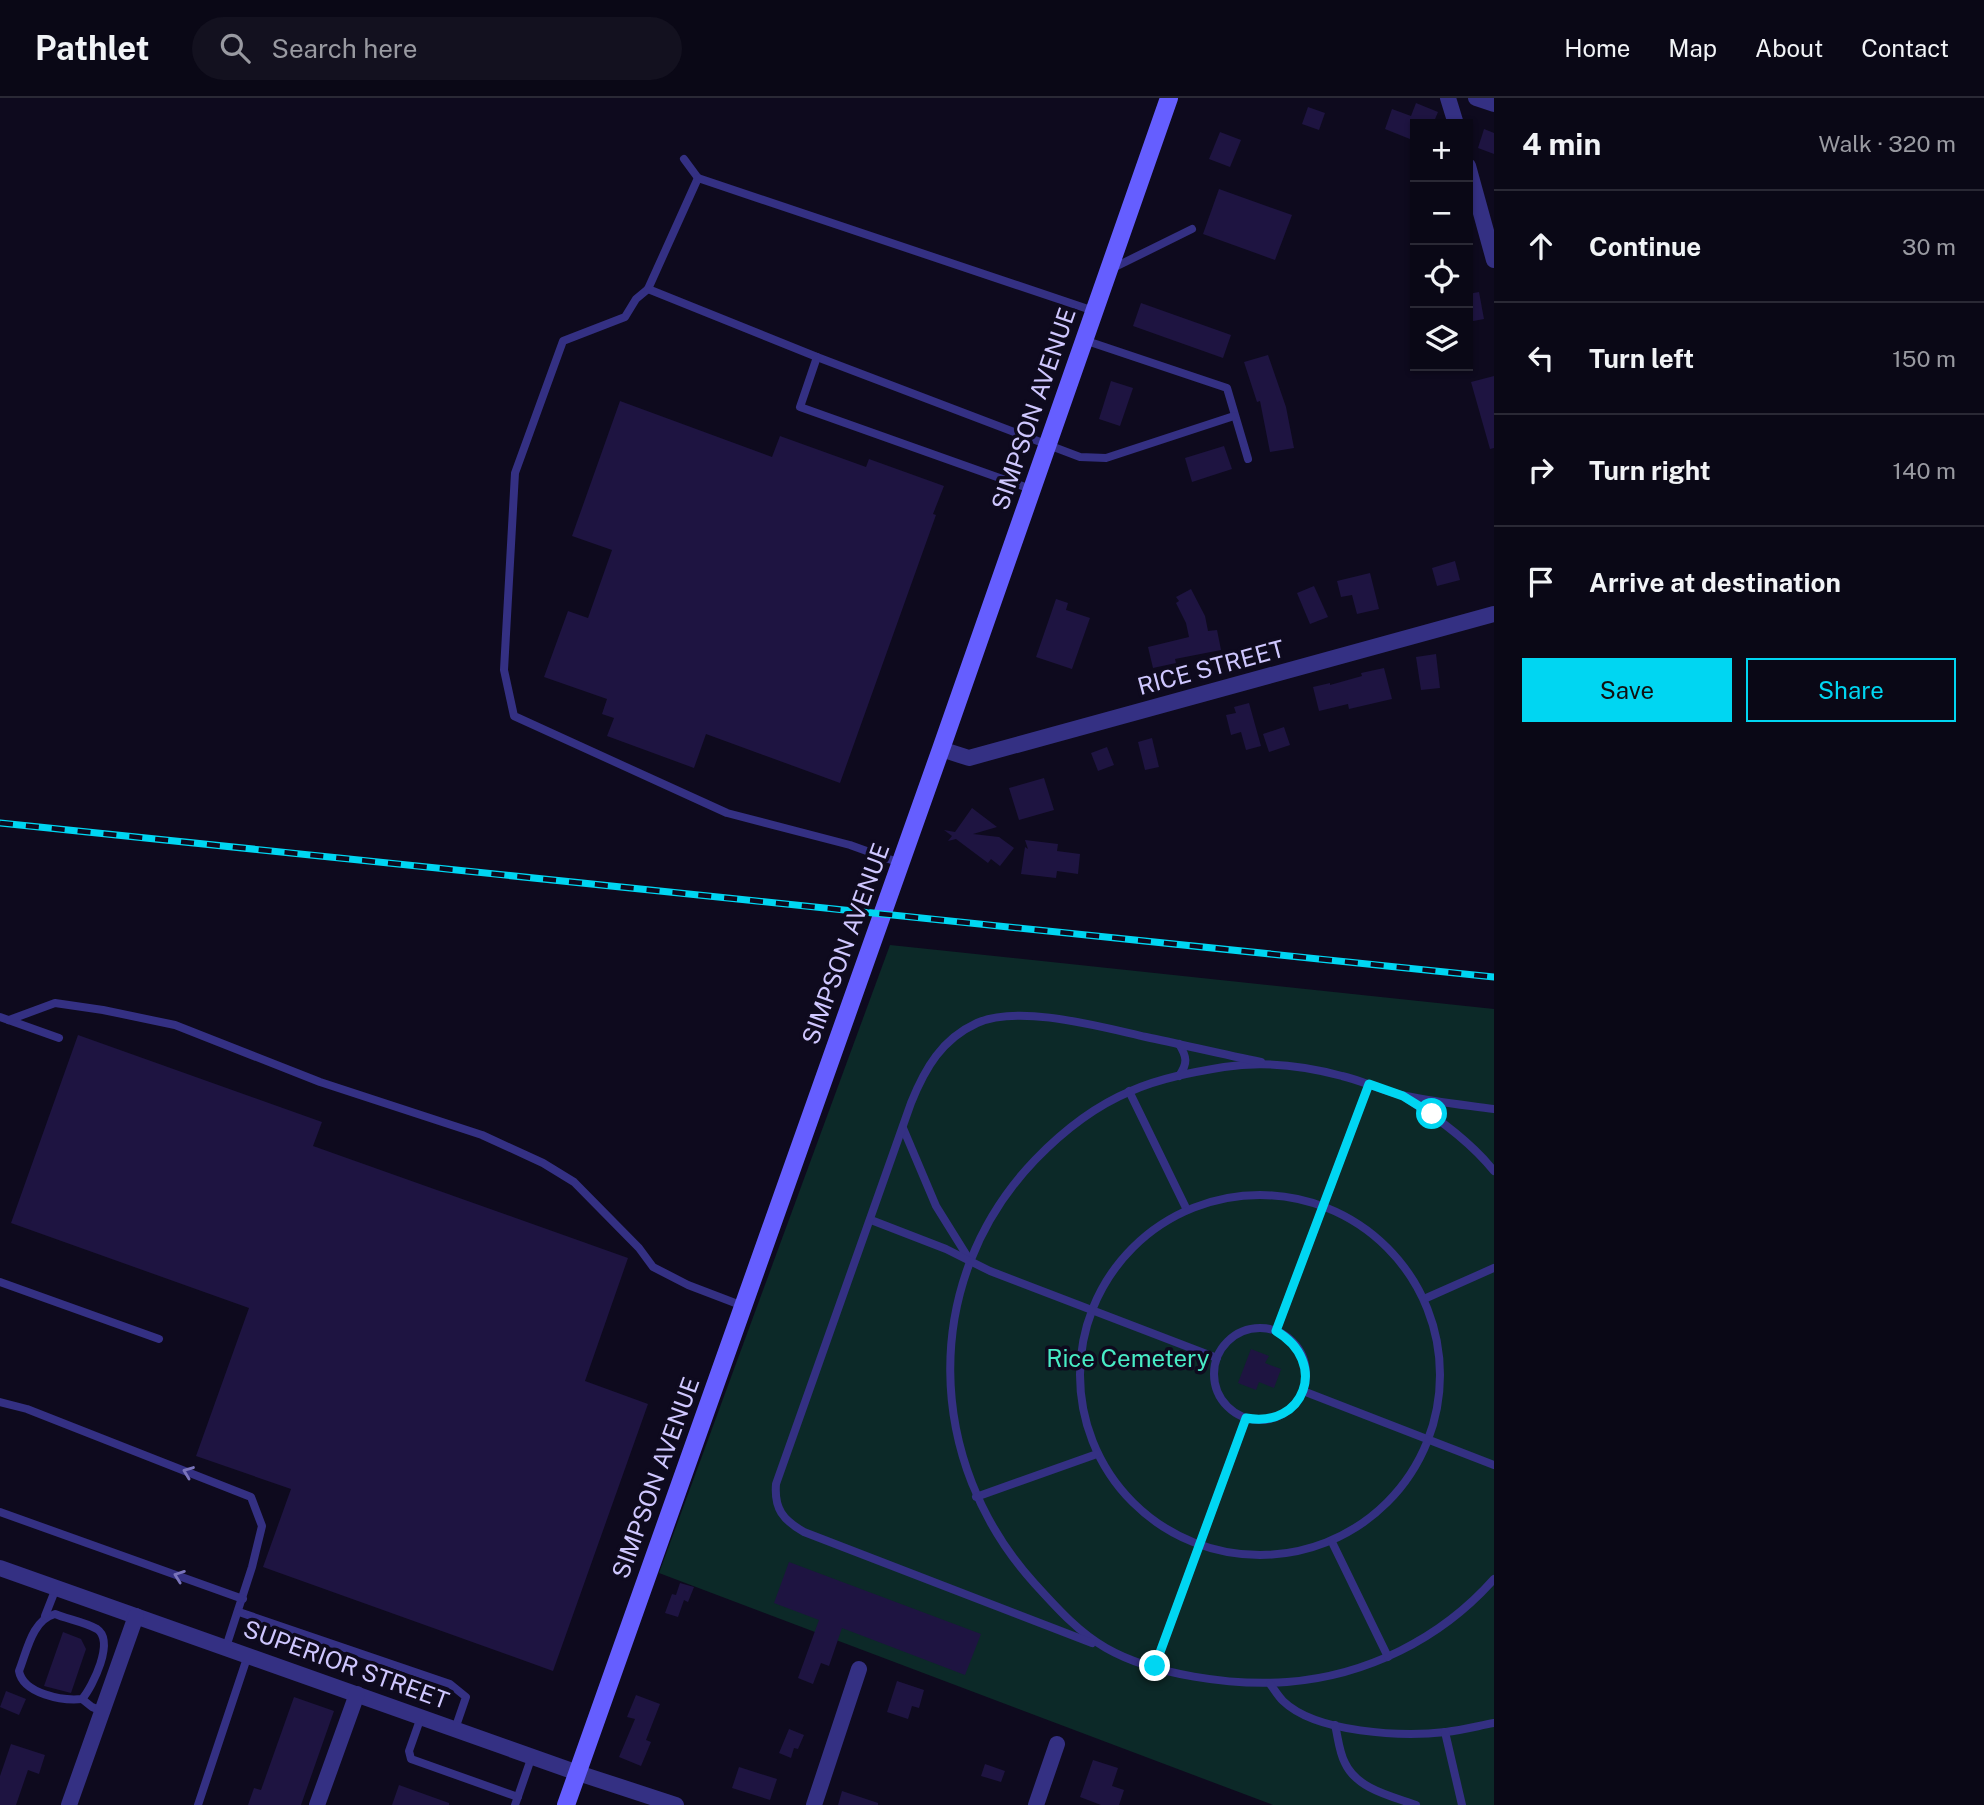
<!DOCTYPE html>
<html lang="en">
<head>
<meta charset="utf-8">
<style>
	body { margin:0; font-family:"Public Sans",sans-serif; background:#13111f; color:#f1f3f6 }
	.controls { position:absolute; right:21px; top:21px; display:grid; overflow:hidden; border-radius:0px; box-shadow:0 2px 5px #0004 }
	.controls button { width:63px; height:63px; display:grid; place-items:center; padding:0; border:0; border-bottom:2px solid #2a2935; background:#0a0816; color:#f1f3f6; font:35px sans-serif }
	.stop { position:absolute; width:21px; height:21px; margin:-16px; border:5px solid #00d6f2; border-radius:50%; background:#fff }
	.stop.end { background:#00d6f2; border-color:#fff; box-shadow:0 2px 7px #0008 }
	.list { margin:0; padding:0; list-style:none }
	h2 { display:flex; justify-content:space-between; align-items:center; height:91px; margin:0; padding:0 28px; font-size:30px }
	h2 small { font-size:23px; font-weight:400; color:#999aa1 }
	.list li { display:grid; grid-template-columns:46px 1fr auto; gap:21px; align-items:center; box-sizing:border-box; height:112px; padding:0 28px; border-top:2px solid #2a2935 }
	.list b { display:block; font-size:26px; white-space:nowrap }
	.list em { font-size:23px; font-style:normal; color:#999aa1 }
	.actions { display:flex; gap:14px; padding:21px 28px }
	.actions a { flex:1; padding:16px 0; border:2px solid #00d6f2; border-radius:0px; text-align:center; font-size:24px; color:#00d6f2 }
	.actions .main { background:#00d6f2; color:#111 }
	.icon { flex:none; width:38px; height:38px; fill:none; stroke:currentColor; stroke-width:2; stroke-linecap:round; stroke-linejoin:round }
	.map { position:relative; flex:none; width:1494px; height:1707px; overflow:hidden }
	header { display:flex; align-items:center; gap:42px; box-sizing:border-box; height:98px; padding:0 35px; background:#0a0816; border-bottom:2px solid #2a2935 }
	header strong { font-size:33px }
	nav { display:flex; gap:38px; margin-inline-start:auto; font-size:24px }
	.search { width:490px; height:63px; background:#13111f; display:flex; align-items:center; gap:18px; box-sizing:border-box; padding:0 24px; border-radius:38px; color:#999aa1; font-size:26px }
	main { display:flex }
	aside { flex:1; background:#0a0816 }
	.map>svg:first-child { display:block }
	.green { fill:#0c2928 }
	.building { fill:#1e1441 }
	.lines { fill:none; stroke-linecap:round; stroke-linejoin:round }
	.lane { stroke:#343083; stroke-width:8 }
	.street { stroke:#343083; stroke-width:16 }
	.secondary { stroke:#655eff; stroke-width:18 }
	.rail-casing { stroke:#00d6f2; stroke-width:7 }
	.rail { stroke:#0e0a1e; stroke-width:4.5; stroke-dasharray:13; stroke-linecap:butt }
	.oneway { stroke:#7a74bb }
	.route { stroke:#00d6f2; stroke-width:9 }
	.labels { text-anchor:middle; stroke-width:7; stroke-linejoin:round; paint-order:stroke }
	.street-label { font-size:24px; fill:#cfc7ff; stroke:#0e0a1e }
	.park-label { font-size:24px; fill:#48ebc5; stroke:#0e0a1e }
</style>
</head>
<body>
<header>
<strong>Pathlet</strong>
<div class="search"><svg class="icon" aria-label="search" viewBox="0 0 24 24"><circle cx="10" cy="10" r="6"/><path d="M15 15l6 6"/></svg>Search here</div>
<nav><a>Home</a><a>Map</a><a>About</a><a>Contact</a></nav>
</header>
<main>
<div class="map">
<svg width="1494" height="1707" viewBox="0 0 1494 1707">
	<rect width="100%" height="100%" fill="#0e0a1e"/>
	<polygon class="green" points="890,847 1494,911 1494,1707 1273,1707 659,1475"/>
	<g class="building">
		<polygon points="1416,5 1438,14 1433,26 1415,26 1415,43 1385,31 1392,11 1411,18"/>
		<polygon points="1308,9 1325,15 1319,32 1302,26"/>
		<polygon points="1484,31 1494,35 1494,56 1478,50"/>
		<polygon points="1220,34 1241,42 1230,69 1209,61"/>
		<polygon points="1219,91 1292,117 1275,162 1203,136"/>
		<polygon points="1479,194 1484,221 1468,224 1468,196"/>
		<polygon points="1141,205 1231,237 1223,260 1133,228"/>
		<polygon points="1268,257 1286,309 1294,350 1270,354 1260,303 1257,304 1244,264"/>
		<polygon points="1494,278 1494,350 1490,351 1471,284"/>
		<polygon points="1111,283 1133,290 1120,328 1099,321"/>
		<polygon points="620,303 772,359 780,338 866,369 869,361 944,388 933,416 936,417 840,685 706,636 694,670 607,638 614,620 602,616 607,601 544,579 568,513 588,520 612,452 572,438"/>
		<polygon points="1224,348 1232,371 1192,384 1185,360"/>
		<polygon points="1455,463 1460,482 1437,488 1432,470"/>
		<polygon points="1370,475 1379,511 1357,516 1352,497 1341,499 1337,483"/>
		<polygon points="1314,488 1328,519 1310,526 1297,495"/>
		<polygon points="1191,491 1205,518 1208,533 1217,532 1221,552 1175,561 1176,565 1153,570 1148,549 1189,539 1186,525 1176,505 1179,503 1176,499"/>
		<polygon points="1056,501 1068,505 1066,512 1090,520 1072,571 1036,559"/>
		<polygon points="1436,556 1440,590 1421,592 1416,559"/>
		<polygon points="1384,570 1392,601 1349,611 1348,606 1319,613 1313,589 1330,585 1330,587 1362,578 1361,575"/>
		<polygon points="1249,605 1261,648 1246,652 1241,634 1231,637 1226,617 1236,615 1234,609"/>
		<polygon points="1284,629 1290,647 1269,654 1263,636"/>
		<polygon points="1152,640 1159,669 1145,672 1138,644"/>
		<polygon points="1107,649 1114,667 1098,673 1091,655"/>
		<polygon points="1044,680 1054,712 1019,722 1009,690"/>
		<polygon points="972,710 997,729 973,736 999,739 1014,750 1000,768 991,761 988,765 956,741 948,743 952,738 944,732 955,734"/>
		<polygon points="1025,742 1058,746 1057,753 1080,756 1078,776 1057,773 1056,780 1021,776 1025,749 1028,751"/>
		<polygon points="78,937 322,1024 313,1048 628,1160 585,1283 648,1306 553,1573 263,1469 291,1391 196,1358 249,1210 11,1125"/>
		<polygon points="1251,1251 1269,1258 1265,1265 1281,1271 1274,1290 1259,1284 1256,1292 1238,1285"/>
		<polygon points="789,1464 981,1536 965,1577 842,1530 829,1568 821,1565 813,1586 798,1580 819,1522 774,1505"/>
		<polygon points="680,1485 694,1489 688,1504 684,1502 678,1519 665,1515 672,1496 676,1497"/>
		<polygon points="63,1534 81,1541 86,1551 71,1595 44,1588"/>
		<polygon points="897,1583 924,1592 919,1610 912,1608 908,1621 887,1614"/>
		<polygon points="6,1593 26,1601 19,1617 0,1609"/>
		<polygon points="636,1597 660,1606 646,1642 651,1644 641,1668 619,1659 635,1621 627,1619"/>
		<polygon points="294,1599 334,1613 301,1707 248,1707 254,1690 261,1692"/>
		<polygon points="789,1631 804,1637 798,1651 794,1650 791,1660 779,1655"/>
		<polygon points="11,1646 45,1657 39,1676 28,1672 16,1707 0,1707 0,1678"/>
		<polygon points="1093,1662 1118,1670 1112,1688 1124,1692 1119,1707 1101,1707 1080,1699"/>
		<polygon points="985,1666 1005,1673 1001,1684 981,1678"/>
		<polygon points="739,1669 777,1681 770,1702 732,1690"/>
		<polygon points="399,1687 449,1705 449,1707 392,1707"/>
		<polygon points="842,1693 878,1705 878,1707 838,1707"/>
	</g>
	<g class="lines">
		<g class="lane">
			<polyline points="684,61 698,80"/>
			<polyline points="1111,171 1192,131"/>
			<polyline points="648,191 636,201 625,219 563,243 515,375 504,572 514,618 727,715 850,747 900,765"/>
			<polyline points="1084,242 1227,290 1248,361"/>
			<polyline points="817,259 1080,359 1106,360 1234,318"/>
			<polyline points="1031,391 800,309 817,259 648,191 698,80 1094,213"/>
			<polyline points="0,919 59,940"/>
			<polyline points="9,922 55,905 103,912 175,927 320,984 482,1037 543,1065 574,1084 639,1150 653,1169 688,1187 743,1208"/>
			<path d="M1179,946C1187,959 1188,965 1179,978"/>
			<polyline points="1129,993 1187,1112"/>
			<path d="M1406,1000C1438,1020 1470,1043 1494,1073"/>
			<path d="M1494,1011C1465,1007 1435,1004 1406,998C1384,994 1364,983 1342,978C1305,968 1263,963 1224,969C1194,974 1160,980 1131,993C1095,1008 1062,1034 1035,1062C920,1182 924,1364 1035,1486C1056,1509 1078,1534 1106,1550C1153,1577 1233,1588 1287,1584C1366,1578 1441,1541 1494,1481"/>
			<polyline points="903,1030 936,1108 969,1161"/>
			<circle cx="1260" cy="1277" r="180"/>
			<polyline points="871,1122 946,1151 990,1173 1217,1260"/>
			<polyline points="0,1184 159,1241"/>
			<polyline points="1424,1201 1494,1170"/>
			<circle cx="1260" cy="1276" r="46"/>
			<polyline points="1276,1233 1369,986"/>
			<polyline points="1303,1293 1494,1367"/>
			<polyline points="0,1304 27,1311 251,1399 262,1428 252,1469 226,1549"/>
			<polyline points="976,1399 1097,1356"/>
			<polyline points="0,1414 243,1501"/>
			<polyline points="1332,1444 1388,1559"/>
			<polyline points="239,1514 450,1586 466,1599 455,1631"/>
			<path d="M55,1516C67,1521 85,1524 97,1531C115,1543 93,1588 82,1601C63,1603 23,1596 19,1573C27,1553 32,1522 55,1516Z"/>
			<polyline points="45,1518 56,1490"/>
			<path d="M1092,1545L804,1434C783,1422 774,1411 776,1386L911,1005C925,970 942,941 977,925C1020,906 1101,929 1146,939C1184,947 1222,956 1261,964"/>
			<polyline points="1155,1568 1246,1320"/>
			<path d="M1270,1586C1274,1591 1278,1598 1283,1603C1316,1635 1402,1639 1446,1634C1462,1632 1478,1628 1494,1625"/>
			<polyline points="82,1601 92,1609 102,1613"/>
			<polyline points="421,1619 409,1653 411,1661 518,1699"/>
			<path d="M1335,1627C1338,1639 1339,1654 1345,1665C1357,1691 1391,1698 1416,1707"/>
			<polyline points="1445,1634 1462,1707"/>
			<polyline points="198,1707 248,1557"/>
			<polyline points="515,1707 532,1658"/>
		</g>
		<g class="street">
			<polyline points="1448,0 1456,26"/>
			<polyline points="1476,0 1494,6"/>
			<polyline points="1468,68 1494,162"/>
			<polyline points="941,651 969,660 1494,516"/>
			<polyline points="0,1470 578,1675 676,1707"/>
			<polyline points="69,1707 136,1518"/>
			<polyline points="317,1707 357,1596"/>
			<polyline points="814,1707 859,1571"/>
			<polyline points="1036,1707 1057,1646"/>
		</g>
		<polyline class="secondary" points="566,1707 941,651 1169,0"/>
		<defs>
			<polyline id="rail" points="0,725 1494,879"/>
		</defs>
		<use href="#rail" class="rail-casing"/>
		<use href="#rail" class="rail"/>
	</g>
	<defs><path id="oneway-chevron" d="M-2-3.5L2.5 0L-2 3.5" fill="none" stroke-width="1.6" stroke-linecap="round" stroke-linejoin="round" transform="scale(1.75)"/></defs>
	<g class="oneway">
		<use href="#oneway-chevron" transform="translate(188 1374) rotate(-159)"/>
		<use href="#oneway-chevron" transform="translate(179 1478) rotate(-160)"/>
	</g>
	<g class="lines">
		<path class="route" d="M1155,1568L1246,1320C1305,1331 1329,1264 1276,1233L1369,986L1403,998L1432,1016"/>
	</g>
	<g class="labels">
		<g class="street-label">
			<text transform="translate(1034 311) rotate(-71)" y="8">SIMPSON AVENUE</text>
			<text transform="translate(1211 570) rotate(-15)" y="8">RICE STREET</text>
			<text transform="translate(846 846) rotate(-70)" y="8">SIMPSON AVENUE</text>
			<text transform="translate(656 1380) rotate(-70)" y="8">SIMPSON AVENUE</text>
			<text transform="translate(346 1567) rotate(20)" y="8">SUPERIOR STREET</text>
		</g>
		<g class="park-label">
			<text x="1128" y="1269">Rice Cemetery</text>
		</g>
	</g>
</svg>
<div class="controls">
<button>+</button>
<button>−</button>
<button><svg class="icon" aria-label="locate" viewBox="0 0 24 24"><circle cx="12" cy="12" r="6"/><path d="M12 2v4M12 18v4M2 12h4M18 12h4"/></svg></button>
<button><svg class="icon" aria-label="layers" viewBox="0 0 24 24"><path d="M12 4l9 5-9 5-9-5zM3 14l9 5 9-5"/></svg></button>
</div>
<div class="stop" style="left:1432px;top:1016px"></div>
<div class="stop end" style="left:1155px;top:1568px"></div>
</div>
<aside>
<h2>4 min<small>Walk · 320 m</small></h2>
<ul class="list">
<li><svg class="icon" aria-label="ahead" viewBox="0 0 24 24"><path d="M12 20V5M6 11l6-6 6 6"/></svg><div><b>Continue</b></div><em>30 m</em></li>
<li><svg class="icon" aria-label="left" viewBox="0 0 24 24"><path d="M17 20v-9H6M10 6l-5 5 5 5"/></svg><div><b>Turn left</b></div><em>150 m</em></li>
<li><svg class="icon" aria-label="right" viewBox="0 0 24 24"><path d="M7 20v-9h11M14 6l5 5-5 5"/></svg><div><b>Turn right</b></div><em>140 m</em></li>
<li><svg class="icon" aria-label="arrive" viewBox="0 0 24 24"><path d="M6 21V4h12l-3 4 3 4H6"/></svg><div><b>Arrive at destination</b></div></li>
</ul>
<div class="actions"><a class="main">Save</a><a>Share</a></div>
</aside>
</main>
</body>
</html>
